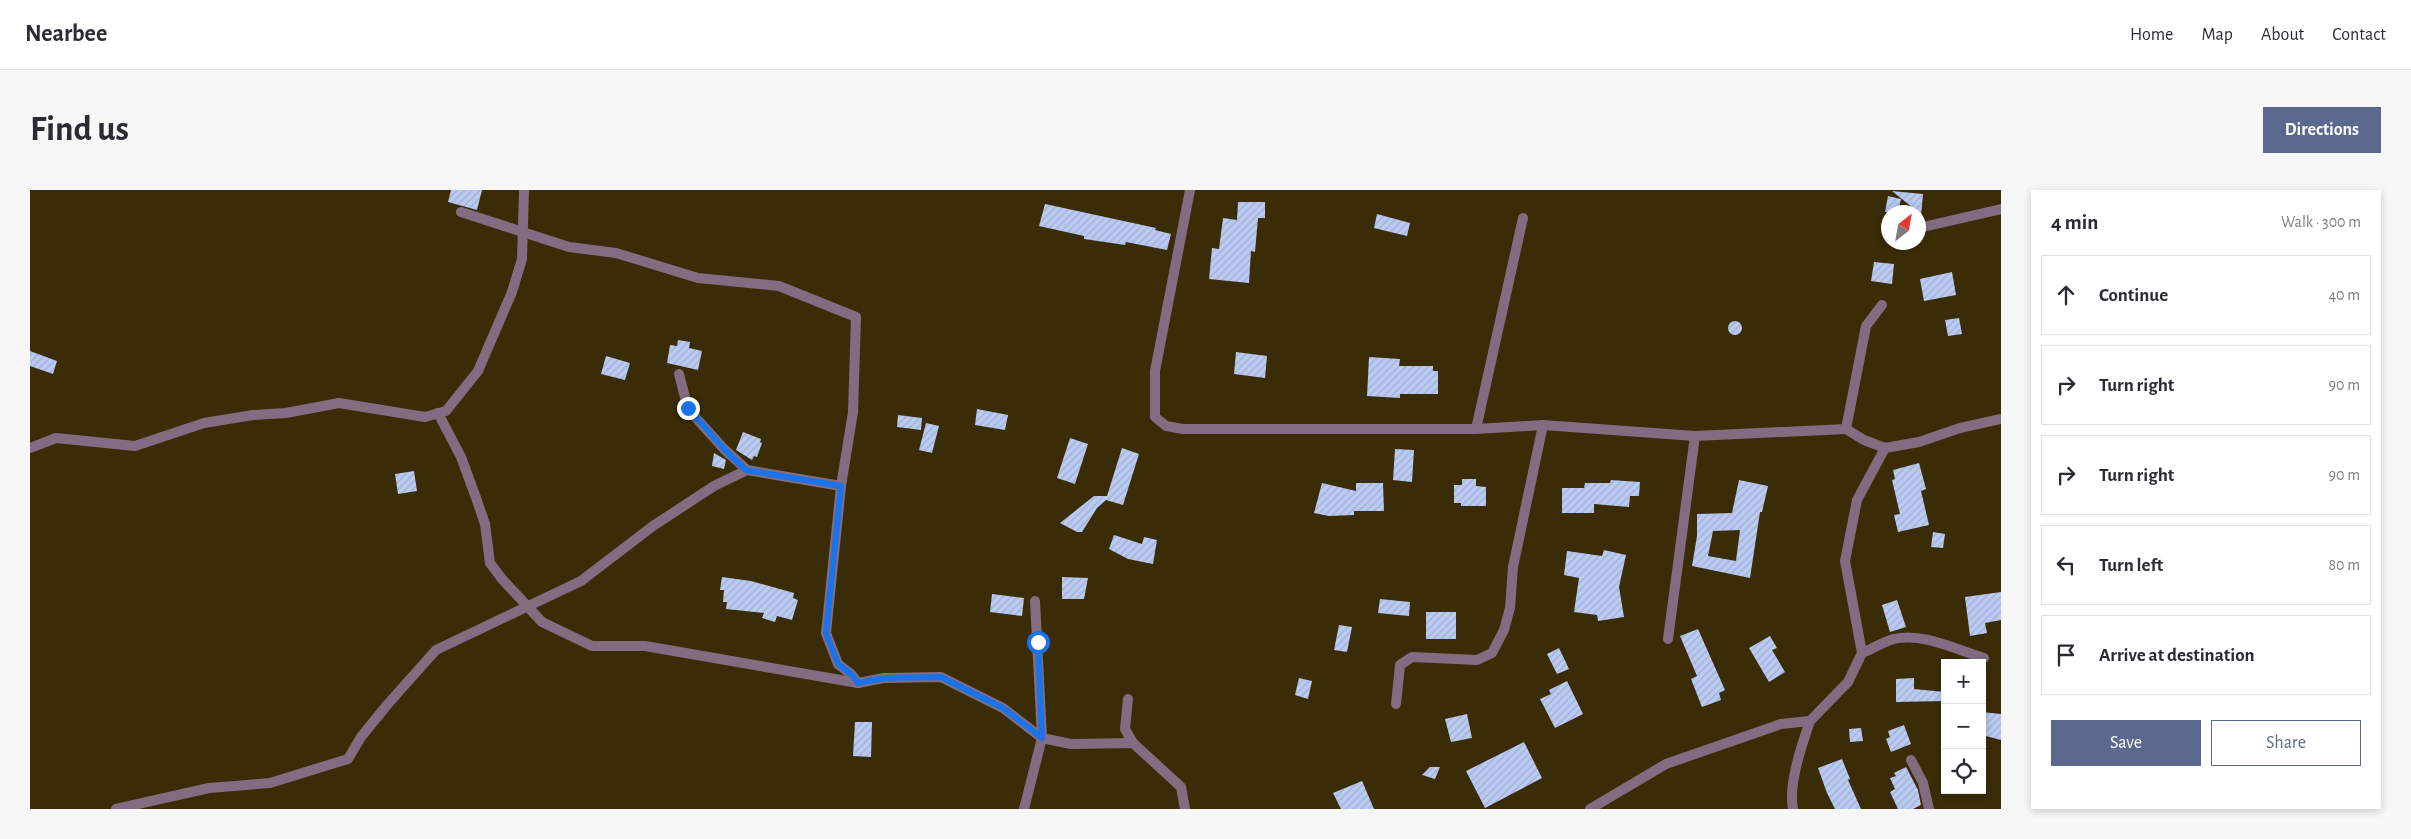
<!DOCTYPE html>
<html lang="en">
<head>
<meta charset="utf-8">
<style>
	body { margin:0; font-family:"Alegreya Sans",sans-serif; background:#f7f7f7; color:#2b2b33 }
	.controls { position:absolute; right:15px; bottom:15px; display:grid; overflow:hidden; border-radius:0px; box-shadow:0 2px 8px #0003 }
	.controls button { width:45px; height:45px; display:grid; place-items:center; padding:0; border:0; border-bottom:1px solid #e1e1e2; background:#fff; color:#2b2b33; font:25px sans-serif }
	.compass { position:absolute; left:1851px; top:15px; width:45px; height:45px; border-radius:50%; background:#fff; box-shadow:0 2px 8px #0003; rotate:31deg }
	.stop { position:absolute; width:15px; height:15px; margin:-11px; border:4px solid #1a73e8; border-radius:50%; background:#fff }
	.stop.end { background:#1a73e8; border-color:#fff; box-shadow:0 1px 5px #0008 }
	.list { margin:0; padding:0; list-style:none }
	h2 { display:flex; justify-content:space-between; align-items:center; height:65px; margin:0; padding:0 20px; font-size:21px }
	h2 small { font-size:16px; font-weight:400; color:#7c7c81 }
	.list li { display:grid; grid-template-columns:32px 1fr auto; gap:15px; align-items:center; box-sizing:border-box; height:80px; margin:0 10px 10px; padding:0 10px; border:1px solid #e1e1e2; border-radius:0px }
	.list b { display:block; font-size:19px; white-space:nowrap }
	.list em { font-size:16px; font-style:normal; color:#7c7c81 }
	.actions { display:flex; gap:10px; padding:15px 20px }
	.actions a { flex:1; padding:11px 0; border:1px solid #5c698e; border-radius:0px; text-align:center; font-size:18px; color:#5c698e }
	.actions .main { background:#5c698e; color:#fff }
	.icon { flex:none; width:28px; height:28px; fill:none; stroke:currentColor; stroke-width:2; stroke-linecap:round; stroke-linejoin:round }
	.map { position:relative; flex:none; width:1971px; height:619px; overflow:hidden; border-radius:0px }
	header { display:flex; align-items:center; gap:30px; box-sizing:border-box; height:70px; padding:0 25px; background:#fff; border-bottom:1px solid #e1e1e2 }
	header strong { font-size:24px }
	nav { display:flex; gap:28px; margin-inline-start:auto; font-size:18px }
	.intro { display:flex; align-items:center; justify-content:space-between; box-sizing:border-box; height:120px; padding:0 30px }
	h1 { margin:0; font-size:35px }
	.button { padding:12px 22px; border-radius:0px; background:#5c698e; color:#fff; font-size:18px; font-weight:700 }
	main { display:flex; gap:30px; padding:0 30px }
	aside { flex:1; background:#fff; border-radius:0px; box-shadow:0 2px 8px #0003 }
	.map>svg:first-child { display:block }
	.building { fill:url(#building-hatch); fill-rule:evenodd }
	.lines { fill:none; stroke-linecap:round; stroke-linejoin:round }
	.minor { stroke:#826c81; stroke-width:10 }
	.route { stroke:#1a73e8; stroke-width:6 }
</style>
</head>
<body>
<header>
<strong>Nearbee</strong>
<nav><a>Home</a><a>Map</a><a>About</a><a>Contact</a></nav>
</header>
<div class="intro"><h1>Find us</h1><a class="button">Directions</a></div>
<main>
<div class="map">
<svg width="1971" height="619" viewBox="0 0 1971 619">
	<defs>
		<pattern id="building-hatch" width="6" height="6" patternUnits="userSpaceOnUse" patternTransform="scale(1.25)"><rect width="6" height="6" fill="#b9caf3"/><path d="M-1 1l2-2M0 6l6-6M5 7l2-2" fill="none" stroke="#a2aecd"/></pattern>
	</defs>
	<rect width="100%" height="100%" fill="#3a2c06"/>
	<g class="building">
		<polygon points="421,0 452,0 447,20 418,12"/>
		<polygon points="1862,1 1893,4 1891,26 1888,22"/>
		<polygon points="1858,6 1871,9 1868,22 1855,22"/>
		<polygon points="1208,12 1235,12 1235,28 1228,28 1225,62 1221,61 1219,93 1179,89 1182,58 1189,59 1193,28 1207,30"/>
		<polygon points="1015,14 1126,38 1125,40 1141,44 1137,60 1096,52 1095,55 1054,49 1054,46 1009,36"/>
		<polygon points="1347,24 1380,33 1377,46 1344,38"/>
		<polygon points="1844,72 1864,74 1862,94 1841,91"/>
		<polygon points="1922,82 1926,105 1894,111 1890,89"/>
		<polygon points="1929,128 1932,144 1918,146 1915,130"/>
		<circle cx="1705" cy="138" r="7"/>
		<polygon points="648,150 660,152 659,158 672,161 668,180 637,173 640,155 647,156"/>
		<polygon points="0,161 27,171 23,184 0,176"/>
		<polygon points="1206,162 1237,166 1235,188 1204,184"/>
		<polygon points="576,166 600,173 595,190 571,184"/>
		<polygon points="1339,167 1370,169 1369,176 1403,176 1403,181 1408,181 1408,204 1370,204 1370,208 1337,206"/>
		<polygon points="947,219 978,225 975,240 945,235"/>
		<polygon points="868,225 892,228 891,240 867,237"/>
		<polygon points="896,233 909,236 902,263 889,260"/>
		<polygon points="713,242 731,249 730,252 732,253 727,267 724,266 722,270 706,260"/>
		<polygon points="1040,248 1058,254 1045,294 1027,288"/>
		<polygon points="1092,258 1109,264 1093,315 1076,310 1067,318 1052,342 1047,342 1030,333 1064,306 1077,306"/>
		<polygon points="1365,259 1384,260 1382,292 1363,290"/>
		<polygon points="684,263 696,270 694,279 682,276"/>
		<polygon points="1889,273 1896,299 1891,301 1899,335 1868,342 1864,325 1870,324 1862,290 1865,289 1863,280"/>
		<polygon points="384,281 387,301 368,304 365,284"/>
		<polygon points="1432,289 1446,289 1446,296 1456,297 1456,316 1431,316 1431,313 1424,313 1424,295 1432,295"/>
		<polygon points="1581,290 1610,292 1609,306 1600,306 1599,317 1564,314 1564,323 1532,323 1532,298 1554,298 1555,293 1580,293"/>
		<path d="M1709,290L1738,296L1732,322H1730L1720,388L1662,376L1667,346V324L1702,323ZM1710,340L1706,371L1678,366L1683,341Z"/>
		<polygon points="1292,293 1326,301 1326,293 1353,293 1354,321 1324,321 1324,325 1299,326 1284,323"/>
		<polygon points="1903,342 1915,344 1913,358 1901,357"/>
		<polygon points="1084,345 1112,354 1114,347 1127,350 1123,374 1098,369 1079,359"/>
		<polygon points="1574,360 1596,365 1589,397 1594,427 1568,431 1567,425 1544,422 1549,388 1534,385 1537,361 1572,366"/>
		<polygon points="692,387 721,391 764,403 763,408 768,410 762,430 747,426 745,432 732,428 734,423 696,419 697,412 693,412 694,400 690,400"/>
		<polygon points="1032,387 1058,388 1054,409 1032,409"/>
		<polygon points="1971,402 1971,430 1955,433 1957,443 1940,446 1935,407"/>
		<polygon points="962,404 994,408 992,426 960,422"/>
		<polygon points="1350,409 1380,412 1379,426 1348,423"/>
		<polygon points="1867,410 1876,437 1860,442 1852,415"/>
		<rect x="1396" y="422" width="30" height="27"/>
		<polygon points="1309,435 1322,437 1317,462 1304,460"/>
		<polygon points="1668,439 1695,500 1689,503 1691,510 1672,517 1661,489 1667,486 1650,446"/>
		<polygon points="1740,446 1747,458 1742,460 1755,482 1739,492 1719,458"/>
		<polygon points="1529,458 1539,479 1527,484 1517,464"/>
		<polygon points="1269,488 1282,491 1278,509 1265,505"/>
		<polygon points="1884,488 1884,499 1915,502 1915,511 1866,512 1866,489"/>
		<polygon points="1537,491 1553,524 1525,538 1510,509 1521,504 1519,500"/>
		<polygon points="1952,522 1971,524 1971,550 1952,545"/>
		<polygon points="1437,524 1442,548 1421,552 1415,529"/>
		<polygon points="825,532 842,532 841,567 823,566"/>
		<polygon points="1874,535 1881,554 1861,562 1856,549 1860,547 1858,541"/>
		<polygon points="1831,538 1833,551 1820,552 1819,539"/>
		<polygon points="1494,552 1512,588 1455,618 1436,581"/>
		<polygon points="1812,569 1820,589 1818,590 1831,619 1805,619 1797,603 1788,578"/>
		<polygon points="1400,577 1410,577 1405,589 1392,585"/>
		<polygon points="1876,577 1888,600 1891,615 1883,619 1868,619 1860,602 1865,599 1860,588 1866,586 1864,583"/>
		<polygon points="1332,591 1344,619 1311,619 1303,603"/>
	</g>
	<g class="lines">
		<g class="minor">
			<polyline points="1160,0 1125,181 1125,227 1136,236 1153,239 1446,239 1513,235 1665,246"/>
			<polyline points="431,22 539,57 586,63 668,88 749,96 826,127 823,222 811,296 796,443 808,474 821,484 828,493"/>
			<polyline points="1893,37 1971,19"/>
			<polyline points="1852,115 1836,136 1816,239 1834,250 1855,258 1889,252 1930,238 1971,229"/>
			<polyline points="649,184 658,219 694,259 717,280"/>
			<polyline points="408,223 431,267 445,305 455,334 460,373 472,389 512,432 562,456 615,456 828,493 854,488 911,487 973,518 1012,548 1041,554 1103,553 1151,597 1155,619"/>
			<polyline points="1446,239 1493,28"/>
			<polyline points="0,258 26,248 105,256 174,233 223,225 256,223 309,213 395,227 416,221 448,181 482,102 492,69 494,0"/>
			<polyline points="1638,449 1665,246 1816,239"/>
			<path d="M1832,463C1843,459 1854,451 1864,449C1892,442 1927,460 1954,468"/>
			<polyline points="1098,509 1095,539 1103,553"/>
			<polyline points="1366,514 1370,475 1382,467 1447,470 1462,463 1474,440 1480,418 1483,377 1513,235"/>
			<polyline points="1881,570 1893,593 1899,619"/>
			<polyline points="86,619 179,598 240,593 318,569 331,547 357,515 406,460 551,391 623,336 684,296 717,280 811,296"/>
			<polyline points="994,619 1012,548 1005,411"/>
			<polyline points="1560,619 1636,574 1751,534 1780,531 1818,492 1832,463 1815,371 1827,310 1855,258"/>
			<path d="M1763,619C1758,594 1772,555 1780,531"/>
		</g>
	</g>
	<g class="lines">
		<polyline class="route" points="658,218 694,259 716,280 811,296 796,443 808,474 821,484 828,493 854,488 911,487 973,518 1012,548 1008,452"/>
	</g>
</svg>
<div class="controls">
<button>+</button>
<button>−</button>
<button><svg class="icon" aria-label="locate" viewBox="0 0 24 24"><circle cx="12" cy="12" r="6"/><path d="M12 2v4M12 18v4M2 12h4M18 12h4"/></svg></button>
</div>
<svg class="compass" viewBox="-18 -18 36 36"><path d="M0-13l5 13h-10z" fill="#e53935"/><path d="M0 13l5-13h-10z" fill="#7c7c81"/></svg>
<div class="stop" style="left:1008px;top:452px"></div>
<div class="stop end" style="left:658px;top:218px"></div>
</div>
<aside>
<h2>4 min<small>Walk · 300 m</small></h2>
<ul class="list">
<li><svg class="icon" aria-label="ahead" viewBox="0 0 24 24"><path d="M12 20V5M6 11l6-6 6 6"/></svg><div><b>Continue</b></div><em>40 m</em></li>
<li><svg class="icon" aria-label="right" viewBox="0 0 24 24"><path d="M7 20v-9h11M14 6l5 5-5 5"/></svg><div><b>Turn right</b></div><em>90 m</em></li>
<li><svg class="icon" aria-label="right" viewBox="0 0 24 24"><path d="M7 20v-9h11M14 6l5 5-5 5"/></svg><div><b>Turn right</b></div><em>90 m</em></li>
<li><svg class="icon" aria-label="left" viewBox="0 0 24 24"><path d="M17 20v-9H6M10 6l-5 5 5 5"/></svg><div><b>Turn left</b></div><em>80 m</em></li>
<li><svg class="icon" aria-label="arrive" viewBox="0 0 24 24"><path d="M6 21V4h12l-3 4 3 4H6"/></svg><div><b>Arrive at destination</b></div></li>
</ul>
<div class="actions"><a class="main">Save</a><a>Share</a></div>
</aside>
</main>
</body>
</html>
